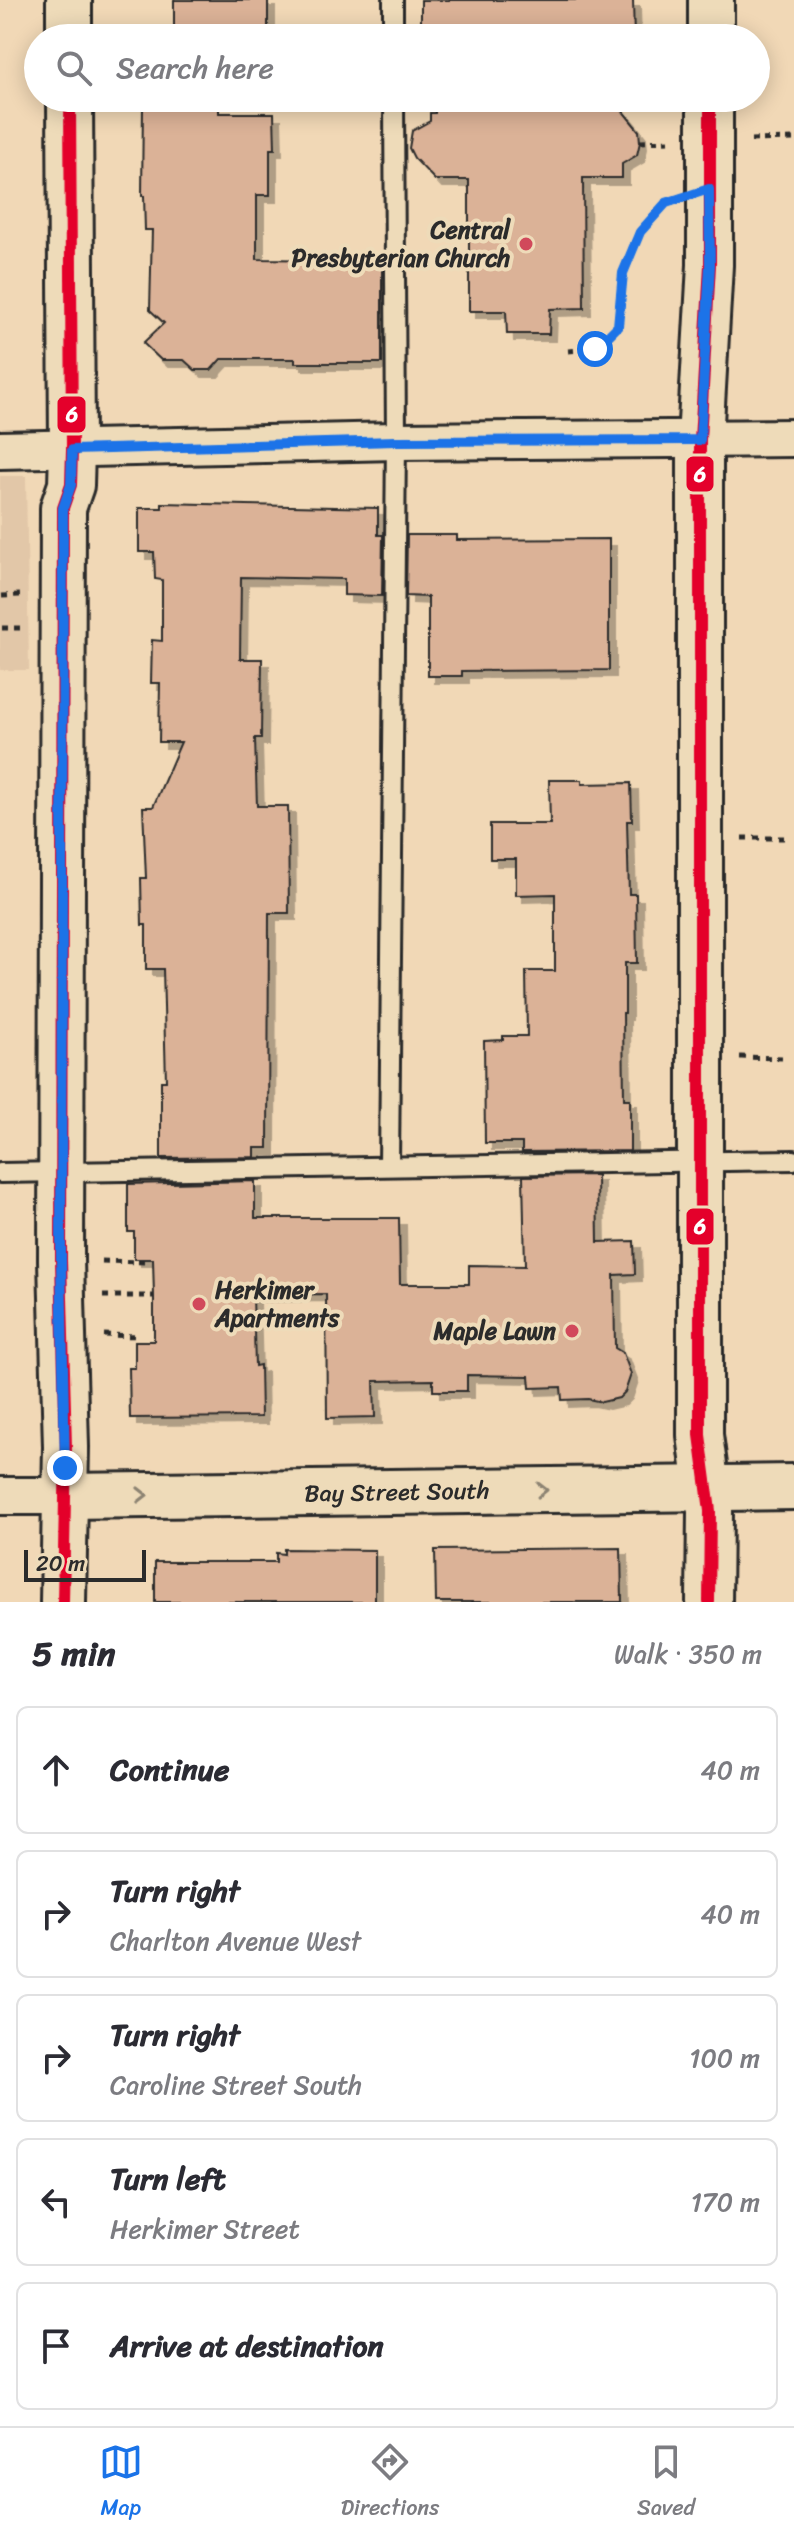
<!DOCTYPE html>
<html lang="en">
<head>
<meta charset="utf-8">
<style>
	body { margin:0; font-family:Sriracha,sans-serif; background:#f2f2f3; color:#2b2b33 }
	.scale { position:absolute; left:24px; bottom:20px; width:122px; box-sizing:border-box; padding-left:8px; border:4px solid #2b2b2b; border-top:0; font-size:22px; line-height:28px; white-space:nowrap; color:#2b2b2b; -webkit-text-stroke:6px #eedbb9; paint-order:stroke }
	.stop { position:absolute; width:24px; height:24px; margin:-18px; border:6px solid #1a73e8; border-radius:50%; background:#fff }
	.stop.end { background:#1a73e8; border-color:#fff; box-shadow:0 2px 8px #0008 }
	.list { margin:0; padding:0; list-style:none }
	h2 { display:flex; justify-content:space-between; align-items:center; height:104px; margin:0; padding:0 32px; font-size:34px }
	h2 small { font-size:26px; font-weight:400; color:#7c7c81 }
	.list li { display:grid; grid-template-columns:52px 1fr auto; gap:24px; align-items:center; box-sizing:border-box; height:128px; margin:0 16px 16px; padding:0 16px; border:2px solid #e1e1e2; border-radius:12px }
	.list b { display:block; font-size:30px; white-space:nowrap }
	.list p { margin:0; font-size:26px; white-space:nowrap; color:#7c7c81 }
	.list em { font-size:26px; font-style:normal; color:#7c7c81 }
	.icon { flex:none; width:44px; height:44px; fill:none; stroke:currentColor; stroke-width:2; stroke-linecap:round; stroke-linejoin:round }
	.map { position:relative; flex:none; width:794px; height:1602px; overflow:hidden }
	.search { position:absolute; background:#fff; box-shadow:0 4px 20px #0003; left:24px; right:24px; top:24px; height:88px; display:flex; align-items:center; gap:20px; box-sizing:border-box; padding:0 28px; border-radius:44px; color:#7c7c81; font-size:30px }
	.sheet { height:824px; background:#fff }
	nav { display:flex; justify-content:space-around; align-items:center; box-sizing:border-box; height:112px; border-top:2px solid #e1e1e2; background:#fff; font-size:22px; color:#7c7c81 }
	nav a { display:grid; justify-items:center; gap:4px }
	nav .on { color:#1a73e8 }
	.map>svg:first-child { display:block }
	.built { fill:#e2c7a8 }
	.building { fill:#dbb297; stroke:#2b2b2b; stroke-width:2; filter:url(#shadow) }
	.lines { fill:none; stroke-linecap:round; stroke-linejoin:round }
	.service-casing { stroke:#2b2b2b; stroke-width:24 }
	.minor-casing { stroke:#2b2b2b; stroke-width:42 }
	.tertiary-casing { stroke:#2b2b2b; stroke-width:50 }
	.path { stroke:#2b2b2b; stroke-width:5; stroke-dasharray:6 6; stroke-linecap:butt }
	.service { stroke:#eedbb9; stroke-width:18 }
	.minor { stroke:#eedbb9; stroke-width:36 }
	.tertiary { stroke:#eedbb9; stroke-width:44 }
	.bus-1-casing { stroke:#eedbb9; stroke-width:18 }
	.bus-1 { stroke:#e4002b; stroke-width:12 }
	.oneway { stroke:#8c8372 }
	.route { stroke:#1a73e8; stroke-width:10 }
	.poi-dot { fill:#d1495b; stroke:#eedbb9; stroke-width:3 }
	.labels { text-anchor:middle; stroke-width:8; stroke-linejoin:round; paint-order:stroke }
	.poi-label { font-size:24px; font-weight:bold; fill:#2b2b2b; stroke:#eedbb9; text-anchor:end }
	.street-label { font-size:24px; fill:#2b2b2b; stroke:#eedbb9 }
	.line-badge { stroke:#eedbb9; stroke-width:3 }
	.badge-label { font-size:22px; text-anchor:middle; font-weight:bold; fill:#fff }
</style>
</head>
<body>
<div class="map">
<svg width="794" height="1602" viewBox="0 0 794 1602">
	<defs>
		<filter id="shadow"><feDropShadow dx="7" dy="7" stdDeviation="0" flood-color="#0004"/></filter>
	</defs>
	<rect width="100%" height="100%" fill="#f1d8b6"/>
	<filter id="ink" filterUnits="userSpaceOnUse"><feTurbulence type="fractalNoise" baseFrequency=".0125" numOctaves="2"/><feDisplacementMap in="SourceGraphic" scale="16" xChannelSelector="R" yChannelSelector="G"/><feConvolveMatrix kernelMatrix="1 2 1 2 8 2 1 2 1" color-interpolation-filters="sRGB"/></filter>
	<g filter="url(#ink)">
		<polygon class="built" points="0,476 26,476 29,670 0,670"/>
		<g class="building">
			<rect x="174" y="0" width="94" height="38"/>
			<polygon points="421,0 633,0 634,38 421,38"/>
			<polygon points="435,98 582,98 582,110 622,110 639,131 640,142 637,155 622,164 622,178 583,178 584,308 550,309 549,334 507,334 506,311 469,311 469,180 435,180 414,158 409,148 412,131 430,121 430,113 435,113"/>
			<polygon points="143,106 219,106 219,113 274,113 275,149 270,149 270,195 257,195 257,259 335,260 335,264 382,264 382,363 295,363 295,359 221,359 211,370 195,370 184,360 161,360 143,343 164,323 150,310 152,230 145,230 144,196 142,196"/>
			<polygon points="162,503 378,508 378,535 383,535 382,596 344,595 344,579 241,577 240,659 262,659 261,738 255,738 257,806 288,806 289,913 269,913 268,1148 255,1148 255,1157 161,1158 161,1081 166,1081 163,969 146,969 146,925 142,925 141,878 146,878 143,807 153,807 181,742 159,742 160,683 151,683 152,640 162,641 162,580 155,579 154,552 139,552 139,508 162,508"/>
			<polygon points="407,535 457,535 457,540 609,539 609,670 462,671 462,676 428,676 428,597 406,596"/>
			<polygon points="549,780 582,780 582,784 631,783 632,821 627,821 629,894 636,894 637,963 625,963 625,1013 623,1013 624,1099 630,1099 630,1151 522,1152 522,1143 485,1143 484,1041 503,1040 503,1036 527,1036 526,971 555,971 555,894 516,895 516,859 490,859 490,824 550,824"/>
			<polygon points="597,1175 598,1242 634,1241 635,1274 614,1275 615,1348 623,1353 631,1374 625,1392 619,1398 602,1402 588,1399 562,1400 561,1387 530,1388 529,1376 467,1375 467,1391 433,1391 433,1380 374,1381 375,1417 327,1418 326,1294 253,1295 255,1366 260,1365 261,1417 130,1418 129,1368 135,1368 135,1341 154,1341 154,1296 153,1259 134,1259 134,1232 128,1232 128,1184 255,1181 255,1218 399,1218 400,1284 469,1284 469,1265 525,1266 523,1176"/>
			<polygon points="621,1548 622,1602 436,1602 435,1550"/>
			<polygon points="284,1549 375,1550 375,1602 155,1602 155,1562 276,1562 276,1553 284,1554"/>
		</g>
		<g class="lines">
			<defs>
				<g id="service">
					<polyline points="393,0 393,38"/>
					<polyline points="389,1166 396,441 394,98"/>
					<polyline points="0,1173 794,1160"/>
				</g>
				<g id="minor">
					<polyline points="0,450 396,441 794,438"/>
					<polyline points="0,1496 64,1496"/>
				</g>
				<g id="tertiary">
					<polyline points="69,0 69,38"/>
					<polyline points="711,38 711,0"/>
					<polyline points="64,1496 794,1487"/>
					<polyline points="63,1602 66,1447 61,1260 63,508 71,485 72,450 70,98"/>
					<polyline points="709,1602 710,1511 700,1435 700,440 710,265 710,98"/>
				</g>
			</defs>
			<use href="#service" class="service-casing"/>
			<use href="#minor" class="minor-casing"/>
			<use href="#tertiary" class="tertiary-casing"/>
			<g class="path">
				<polyline points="751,140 794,139"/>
				<polyline points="640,142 669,141"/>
				<polyline points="568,351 595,349 618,326 623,273 640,232 666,203"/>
				<polyline points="2,596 21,595"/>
				<polyline points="2,628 23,628"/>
				<polyline points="742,838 789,838"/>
				<polyline points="740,1057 787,1058"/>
				<polyline points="102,1261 147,1262"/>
				<polyline points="103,1296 154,1296"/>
				<polyline points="104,1335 139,1336"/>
			</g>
			<use href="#service" class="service"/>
			<use href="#minor" class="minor"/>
			<use href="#tertiary" class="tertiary"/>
			<defs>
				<g id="bus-1">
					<polyline points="63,1602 66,1447 61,1260 63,508 71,485 72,450 70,98"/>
					<polyline points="709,1602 710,1511 700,1435 700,440 710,265 710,98"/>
				</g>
			</defs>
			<use href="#bus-1" class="bus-1-casing"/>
			<use href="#bus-1" class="bus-1"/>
		</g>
		<defs><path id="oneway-chevron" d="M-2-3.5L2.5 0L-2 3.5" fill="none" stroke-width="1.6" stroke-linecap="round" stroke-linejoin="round" transform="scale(2)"/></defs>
		<g class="oneway">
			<use href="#oneway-chevron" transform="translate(542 1490) rotate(-1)"/>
			<use href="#oneway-chevron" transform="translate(142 1495)"/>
		</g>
	</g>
	<g class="lines" filter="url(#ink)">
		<polyline class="route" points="65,1468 61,1260 63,508 71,485 72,450 396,441 700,440 710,265 709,189 666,203 640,232 623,273 618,326 595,349"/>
	</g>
	<g class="poi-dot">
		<circle cx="526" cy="244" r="8"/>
		<circle cx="199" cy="1304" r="8"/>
		<circle cx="572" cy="1331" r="8"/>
	</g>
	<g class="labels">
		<g class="poi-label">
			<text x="510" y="238">Central<tspan x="510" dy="28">Presbyterian Church</tspan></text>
			<text x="215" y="1298" text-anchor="start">Herkimer<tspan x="215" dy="28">Apartments</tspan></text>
			<text x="556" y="1339">Maple Lawn</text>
		</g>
		<g class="street-label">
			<text transform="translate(397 1492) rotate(-1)" y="8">Bay Street South</text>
		</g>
	</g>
	<g class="line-badge">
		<rect x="56" y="395" width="31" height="39" rx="8" fill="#e4002b"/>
		<rect x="685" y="455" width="30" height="38" rx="8" fill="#e4002b"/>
		<rect x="685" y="1207" width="30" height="39" rx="8" fill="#e4002b"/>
	</g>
	<g class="badge-label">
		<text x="72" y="422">6</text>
		<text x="700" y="482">6</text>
		<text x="700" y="1234">6</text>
	</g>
</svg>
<div class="scale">20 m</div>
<div class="stop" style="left:595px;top:349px"></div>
<div class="stop end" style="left:65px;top:1468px"></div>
<div class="search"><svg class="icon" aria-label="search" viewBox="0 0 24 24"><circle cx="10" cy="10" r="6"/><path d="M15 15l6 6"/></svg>Search here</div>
</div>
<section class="sheet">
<h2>5 min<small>Walk · 350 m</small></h2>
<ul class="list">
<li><svg class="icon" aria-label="ahead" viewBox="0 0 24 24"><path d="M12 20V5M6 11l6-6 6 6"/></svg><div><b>Continue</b></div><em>40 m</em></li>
<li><svg class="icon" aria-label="right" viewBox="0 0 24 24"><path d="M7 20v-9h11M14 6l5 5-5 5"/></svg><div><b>Turn right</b><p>Charlton Avenue West</p></div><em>40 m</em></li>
<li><svg class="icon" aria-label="right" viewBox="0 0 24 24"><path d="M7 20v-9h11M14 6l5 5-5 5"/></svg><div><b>Turn right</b><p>Caroline Street South</p></div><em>100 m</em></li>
<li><svg class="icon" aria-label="left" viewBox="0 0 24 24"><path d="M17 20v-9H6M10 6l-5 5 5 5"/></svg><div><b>Turn left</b><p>Herkimer Street</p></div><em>170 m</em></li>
<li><svg class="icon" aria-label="arrive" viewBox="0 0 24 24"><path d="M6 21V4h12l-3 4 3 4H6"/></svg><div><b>Arrive at destination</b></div></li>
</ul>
</section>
<nav>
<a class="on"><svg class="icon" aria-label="map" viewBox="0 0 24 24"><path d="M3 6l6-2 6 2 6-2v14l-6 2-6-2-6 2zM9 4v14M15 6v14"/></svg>Map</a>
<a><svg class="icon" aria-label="directions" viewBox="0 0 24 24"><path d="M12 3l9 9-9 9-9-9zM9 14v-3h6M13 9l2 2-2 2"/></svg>Directions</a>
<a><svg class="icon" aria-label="saved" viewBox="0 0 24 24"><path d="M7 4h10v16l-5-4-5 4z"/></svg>Saved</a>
</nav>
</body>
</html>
